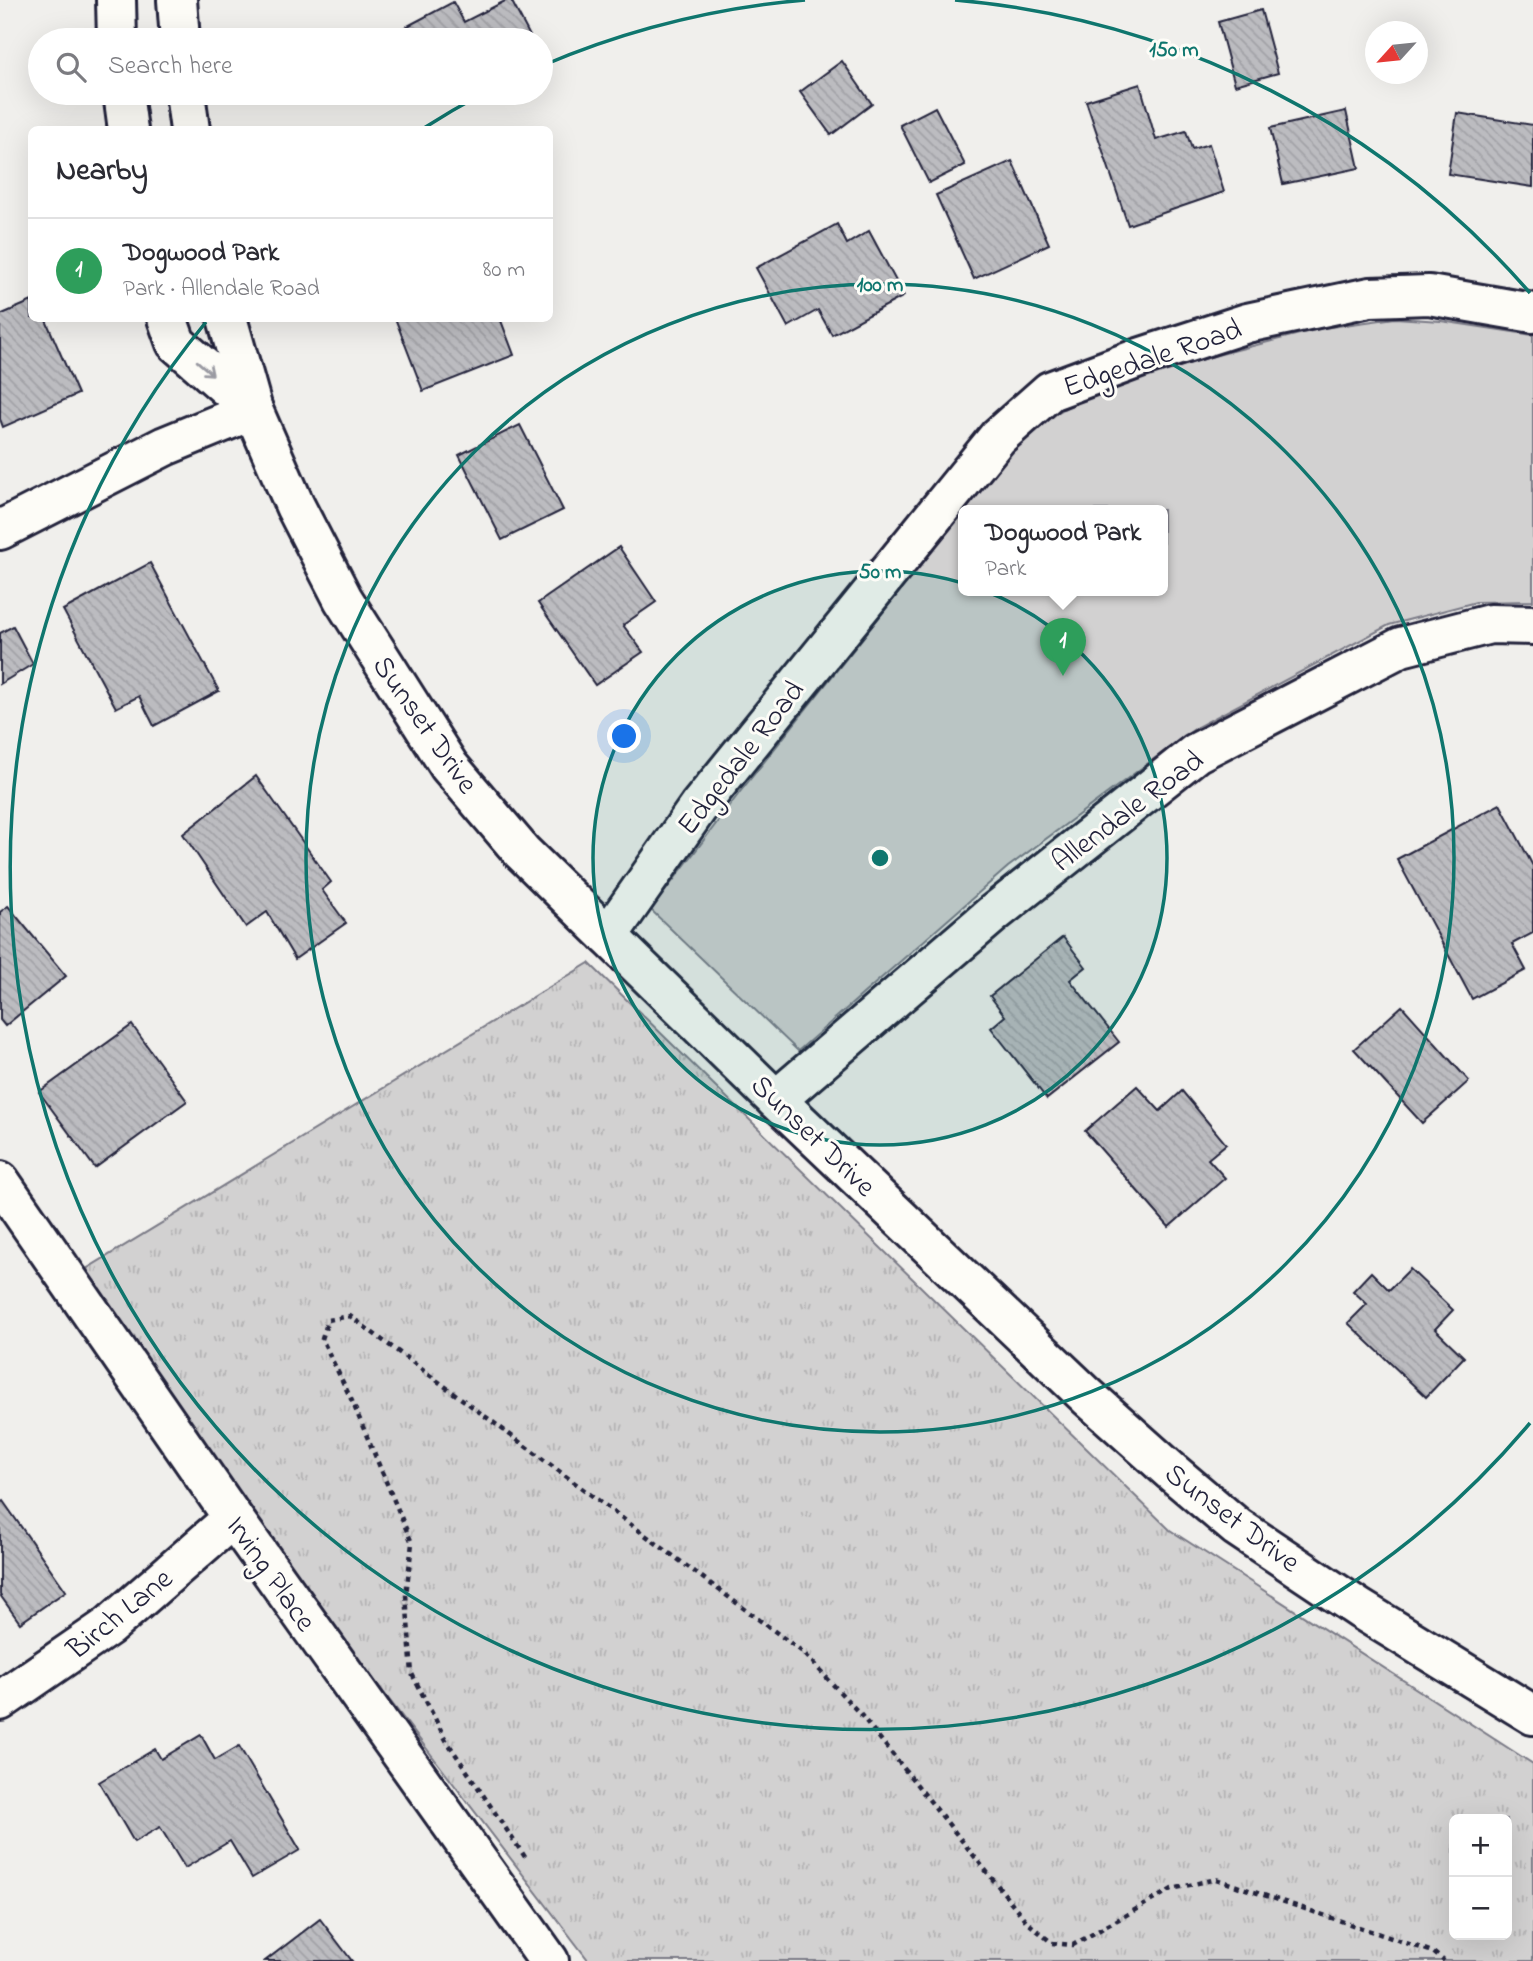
<!DOCTYPE html>
<html lang="en">
<head>
<meta charset="utf-8">
<style>
	body { margin:0; font-family:"Indie Flower",sans-serif; background:#f2f2f3; color:#2b2b33 }
	.controls { position:absolute; right:21px; bottom:21px; display:grid; overflow:hidden; border-radius:10px; box-shadow:0 7px 28px #0002 }
	.controls button { width:63px; height:63px; display:grid; place-items:center; padding:0; border:0; border-bottom:2px solid #e1e1e2; background:#fff; color:#2b2b33; font:35px sans-serif }
	.compass { position:absolute; left:1365px; top:21px; width:63px; height:63px; border-radius:50%; background:#fff; box-shadow:0 7px 28px #0002; rotate:243deg }
	.you { position:absolute; left:625px; top:737px; width:24px; height:24px; margin:-18px; border:5px solid #fff; border-radius:50%; background:#1a73e8; box-shadow:0 0 0 10px #1a73e833 }
	.badge { display:grid; place-items:center; width:46px; height:46px; border-radius:50%; background:#ea580c; color:#fff; font-size:23px; font-weight:700 }
	.pin { position:absolute; translate:-50% -58px; filter:drop-shadow(0 2px 4px #0008) }
	.pin::after { content:''; position:absolute; top:37px; width:24px; height:21px; background:inherit; clip-path:polygon(0 0,100% 0,50% 100%) }
	.popup { position:absolute; left:958px; top:505px; width:210px; height:91px; box-sizing:border-box; display:grid; place-content:center; border-radius:10px; background:#fff; filter:drop-shadow(0 2px 5px #0005); font-size:23px; white-space:nowrap; color:#7c7c81 }
	.popup b { font-size:26px; color:#2b2b33 }
	.popup::after { content:''; position:absolute; left:50%; top:100%; margin-left:-14px; border:14px solid transparent; border-top-color:#fff }
	.list { margin:0; padding:0; list-style:none }
	h2 { display:flex; justify-content:space-between; align-items:center; height:91px; margin:0; padding:0 28px; font-size:30px }
	h2 small { font-size:23px; font-weight:400; color:#7c7c81 }
	.list li { display:grid; grid-template-columns:46px 1fr auto; gap:21px; align-items:center; box-sizing:border-box; height:105px; padding:0 28px; border-top:2px solid #e1e1e2 }
	.list b { display:block; font-size:26px; white-space:nowrap }
	.list p { margin:0; font-size:23px; white-space:nowrap; color:#7c7c81 }
	.list em { font-size:23px; font-style:normal; color:#7c7c81 }
	.icon { flex:none; width:38px; height:38px; fill:none; stroke:currentColor; stroke-width:2; stroke-linecap:round; stroke-linejoin:round }
	.map { position:relative; flex:none; width:1533px; height:1961px; overflow:hidden }
	.search { position:absolute; background:#fff; box-shadow:0 7px 28px #0002; left:28px; top:28px; width:525px; height:77px; display:flex; align-items:center; gap:18px; box-sizing:border-box; padding:0 24px; border-radius:38px; color:#7c7c81; font-size:26px }
	.panel { position:absolute; background:#fff; box-shadow:0 7px 28px #0002; left:28px; top:126px; width:525px; height:196px; border-radius:10px }
	.map>svg:first-child { display:block }
	.grass { fill:url(#grass-tufts); stroke:#7a7a86; stroke-width:2; fill-rule:evenodd }
	.park { fill:#d2d1d1; stroke:#7a7a86; stroke-width:2 }
	.building { fill:url(#building-back-hatch); stroke:#22223b; stroke-width:2 }
	.lines { fill:none; stroke-linecap:round; stroke-linejoin:round }
	.minor-casing { stroke:#22223b; stroke-width:44 }
	.path { stroke:#22223b; stroke-width:4.5; stroke-dasharray:5 5; stroke-linecap:butt }
	.minor { stroke:#fdfcf7; stroke-width:38 }
	.oneway { stroke:#9a9aa2 }
	.ring { fill:none; stroke:#0f766e; stroke-width:3.5 }
	.labels { text-anchor:middle; stroke-width:6; stroke-linejoin:round; paint-order:stroke }
	.street-label { font-size:30px; fill:#22223b; stroke:#fdfcf7 }
	.centre { fill:#0f766e; stroke:#fdfcf7; stroke-width:3.5 }
	.ring-label { font-size:21px; text-anchor:middle; font-weight:bold; fill:#0f766e; stroke:#fdfcf7; stroke-width:6; stroke-linejoin:round; paint-order:stroke }
</style>
</head>
<body>
<div class="map">
<svg width="1533" height="1961" viewBox="0 0 1533 1961">
	<defs>
		<pattern id="grass-tufts" width="24" height="20" patternUnits="userSpaceOnUse" patternTransform="scale(1.75)"><rect width="24" height="20" fill="#d2d1d1"/><path d="M3 7l-1-3M5 7V3M7 7l1-3M15 17l-1-3M17 17v-4M19 17l1-3" fill="none" stroke="#b4b3b4"/></pattern>
		<pattern id="building-back-hatch" width="6" height="6" patternUnits="userSpaceOnUse" patternTransform="scale(1.75)"><rect width="6" height="6" fill="#bcbcc0"/><path d="M-1 5l2 2M0 0l6 6M5-1l2 2" fill="none" stroke="#a1a1a6"/></pattern>
	</defs>
	<rect width="100%" height="100%" fill="#f0efec"/>
	<filter id="ink" filterUnits="userSpaceOnUse"><feTurbulence type="fractalNoise" baseFrequency=".0143" numOctaves="2"/><feDisplacementMap in="SourceGraphic" scale="14" xChannelSelector="R" yChannelSelector="G"/><feConvolveMatrix kernelMatrix="1 2 1 2 8 2 1 2 1" color-interpolation-filters="sRGB"/></filter>
	<g filter="url(#ink)">
		<path class="grass" d="M589,963L1170,1530L1533,1764V1961H589L68,1280ZM1454,1819H1507V1935H1454Z"/>
		<polygon class="park" points="1395,318 1441,321 1533,335 1533,601 1476,602 1389,625 1197,727 1008,867 798,1051 651,910 740,792 963,512 963,590 1163,590 1163,510 965,510 1032,427 1071,405 1120,385 1217,355 1323,328"/>
		<g class="building">
			<polygon points="507,0 511,0 532,40 408,40 402,29 453,2 464,22"/>
			<polygon points="1261,10 1278,73 1235,85 1218,22"/>
			<polygon points="842,61 872,104 831,135 800,92"/>
			<polygon points="1140,84 1156,140 1186,131 1192,149 1209,144 1224,192 1128,225 1086,101"/>
			<polygon points="935,107 965,165 929,183 900,125"/>
			<polygon points="1346,111 1359,168 1283,184 1270,128"/>
			<polygon points="1457,113 1533,125 1533,187 1448,174"/>
			<polygon points="1012,161 1049,244 974,279 936,195"/>
			<polygon points="837,224 847,244 869,231 904,296 832,335 818,310 788,327 756,268"/>
			<polygon points="32,301 32,318 45,318 78,394 3,427 0,419 0,315"/>
			<polygon points="395,318 500,318 514,355 423,391"/>
			<polygon points="520,425 563,510 502,540 459,455"/>
			<polygon points="619,547 656,602 623,625 643,652 595,685 538,603"/>
			<polygon points="150,563 219,691 154,726 139,696 116,708 63,610"/>
			<polygon points="13,626 33,664 0,684 0,633"/>
			<polygon points="256,776 331,882 322,890 346,923 295,959 267,912 246,927 183,834"/>
			<polygon points="1500,804 1533,866 1533,933 1512,944 1526,970 1472,999 1397,859"/>
			<polygon points="8,906 66,976 5,1026 0,1020 0,912"/>
			<polygon points="1063,937 1086,967 1070,980 1119,1042 1047,1099 991,1028 1005,1016 990,996"/>
			<polygon points="1402,1006 1469,1081 1422,1123 1354,1049"/>
			<polygon points="132,1025 187,1101 95,1168 39,1092"/>
			<polygon points="1137,1086 1160,1111 1182,1091 1226,1144 1208,1159 1225,1178 1169,1227 1085,1131"/>
			<polygon points="1410,1269 1453,1310 1435,1329 1464,1357 1426,1397 1348,1323 1367,1304 1353,1291 1371,1272 1389,1290"/>
			<polygon points="3,1501 66,1591 20,1623 0,1595 0,1503"/>
			<polygon points="201,1735 215,1760 239,1746 300,1850 252,1878 230,1841 185,1868 160,1827 134,1842 99,1782 155,1749 161,1759"/>
			<polygon points="320,1919 352,1961 265,1961"/>
		</g>
		<g class="lines">
			<defs>
				<g id="minor">
					<polyline points="116,0 117,40"/>
					<polyline points="177,0 180,40"/>
					<polyline points="123,93 128,130"/>
					<polyline points="185,93 190,130"/>
					<polyline points="167,318 176,343 253,410"/>
					<polyline points="227,318 253,410 295,506 343,599 449,766 522,852 776,1100 1088,1397 1172,1472 1237,1527 1360,1609 1533,1715"/>
					<polyline points="0,530 165,446 253,410"/>
					<polyline points="608,936 699,806 998,437 1050,391 1139,358 1247,323 1370,297 1429,295 1533,313"/>
					<polyline points="776,1100 994,913 1196,753 1401,647 1490,624 1533,625"/>
					<polyline points="0,1181 233,1518 549,1961"/>
					<polyline points="0,1701 109,1626 233,1518"/>
				</g>
			</defs>
			<use href="#minor" class="minor-casing"/>
			<polyline class="path" points="525,1857 446,1740 412,1674 406,1595 412,1543 352,1401 322,1339 328,1320 350,1316 804,1653 861,1715 1027,1922 1052,1943 1073,1945 1172,1889 1216,1879 1433,1952 1444,1961"/>
			<use href="#minor" class="minor"/>
		</g>
		<defs><path id="oneway-shaft" d="M-6 0H5M1.5-3L5.5 0L1.5 3" fill="none" stroke-width="1.6" stroke-linecap="round" stroke-linejoin="round" transform="scale(1.75)"/></defs>
		<use class="oneway" href="#oneway-shaft" transform="translate(205 368) rotate(41)"/>
	</g>
	<circle cx="880" cy="858" r="287" fill="#0f766e" fill-opacity=".12"/>
	<g class="ring">
		<circle cx="880" cy="858" r="287"/>
		<circle cx="880" cy="858" r="574"/>
		<path d="M1530 1423A861 861 0 0 1 206 322M424 128A861 861 0 0 1 482 94M544 65A861 861 0 0 1 805 0M955 0A861 861 0 0 1 1530 293"/>
	</g>
	<g class="labels">
		<g class="street-label">
			<text transform="translate(1152 357) rotate(-19)" y="10">Edgedale Road</text>
			<text transform="translate(426 724) rotate(55)" y="10">Sunset Drive</text>
			<text transform="translate(740 757) rotate(-52)" y="10">Edgedale Road</text>
			<text transform="translate(1127 810) rotate(-37)" y="10">Allendale Road</text>
			<text transform="translate(814 1135) rotate(44)" y="10">Sunset Drive</text>
			<text transform="translate(1233 1517) rotate(37)" y="10">Sunset Drive</text>
			<text transform="translate(272 1573) rotate(55)" y="10">Irving Place</text>
			<text transform="translate(119 1613) rotate(-39)" y="10">Birch Lane</text>
		</g>
	</g>
	<circle cx="880" cy="858" r="10" class="centre"/>
	<g class="ring-label">
		<text x="1174" y="56">150 m</text>
		<text x="880" y="291">100 m</text>
		<text x="880" y="578">50 m</text>
	</g>
</svg>
<div class="controls">
<button>+</button>
<button>−</button>
</div>
<svg class="compass" viewBox="-18 -18 36 36"><path d="M0-13l5 13h-10z" fill="#e53935"/><path d="M0 13l5-13h-10z" fill="#7c7c81"/></svg>
<div class="you"></div>
<div class="pin badge" style="left:1063px;top:676px;background:#2e9e5b">1</div>
<div class="popup"><b>Dogwood Park</b>Park</div>
<div class="search"><svg class="icon" aria-label="search" viewBox="0 0 24 24"><circle cx="10" cy="10" r="6"/><path d="M15 15l6 6"/></svg>Search here</div>
<section class="panel">
<h2>Nearby<small></small></h2>
<ul class="list">
<li><span class="badge" style="background:#2e9e5b">1</span><div><b>Dogwood Park</b><p>Park · Allendale Road</p></div><em>80 m</em></li>
</ul>
</section>
</div>
</body>
</html>
